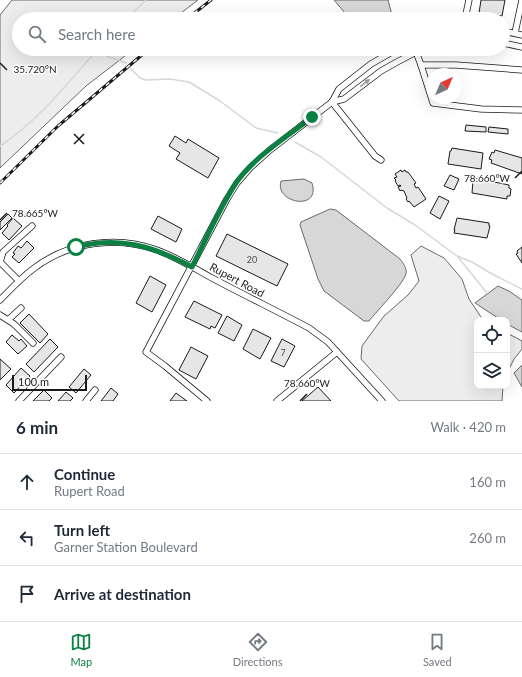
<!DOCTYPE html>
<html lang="en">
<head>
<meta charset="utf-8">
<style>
	body { margin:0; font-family:Lato,sans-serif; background:#f6f6f7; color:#1f2937 }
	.controls { position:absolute; right:12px; bottom:12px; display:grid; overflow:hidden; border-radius:8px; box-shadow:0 4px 16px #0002 }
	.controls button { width:36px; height:36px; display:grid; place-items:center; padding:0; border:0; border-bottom:1px solid #e0e1e3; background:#fff; color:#1f2937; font:20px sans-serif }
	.compass { position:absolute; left:426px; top:68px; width:36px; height:36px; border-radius:50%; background:#fff; box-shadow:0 4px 16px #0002; rotate:44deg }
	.scale { position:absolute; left:12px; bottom:10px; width:75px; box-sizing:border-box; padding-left:4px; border:2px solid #1a1a1a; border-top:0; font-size:11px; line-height:14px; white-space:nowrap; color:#1a1a1a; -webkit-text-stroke:3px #fff; paint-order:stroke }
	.stop { position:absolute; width:12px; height:12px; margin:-9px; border:3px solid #0b8043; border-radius:50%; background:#fff }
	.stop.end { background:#0b8043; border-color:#fff; box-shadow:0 1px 4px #0008 }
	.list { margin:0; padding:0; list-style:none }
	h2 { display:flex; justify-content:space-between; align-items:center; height:52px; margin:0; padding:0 16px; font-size:17px }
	h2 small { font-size:13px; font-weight:400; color:#747a83 }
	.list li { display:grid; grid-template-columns:26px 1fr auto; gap:12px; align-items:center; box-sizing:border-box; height:56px; padding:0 16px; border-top:1px solid #e0e1e3 }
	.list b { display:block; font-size:15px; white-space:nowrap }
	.list p { margin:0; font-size:13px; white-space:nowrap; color:#747a83 }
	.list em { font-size:13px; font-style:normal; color:#747a83 }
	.icon { flex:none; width:22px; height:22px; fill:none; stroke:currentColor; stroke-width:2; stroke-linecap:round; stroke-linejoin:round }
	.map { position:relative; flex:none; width:522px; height:401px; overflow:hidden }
	.search { position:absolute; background:#fff; box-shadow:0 4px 16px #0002; left:12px; right:12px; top:12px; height:44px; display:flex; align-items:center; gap:10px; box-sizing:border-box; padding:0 14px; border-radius:22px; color:#747a83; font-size:15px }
	.sheet { height:220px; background:#fff }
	nav { display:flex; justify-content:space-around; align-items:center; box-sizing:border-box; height:56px; border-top:1px solid #e0e1e3; background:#fff; font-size:11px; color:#747a83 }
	nav a { display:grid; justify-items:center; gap:2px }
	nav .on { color:#0b8043 }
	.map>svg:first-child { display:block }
	.built { fill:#ededed; stroke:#6a6a6a }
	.water { fill:#d7d7d7; stroke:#6a6a6a }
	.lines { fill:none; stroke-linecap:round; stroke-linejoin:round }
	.stream { stroke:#d7d7d7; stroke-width:1.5 }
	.building { fill:#e6e6e6; stroke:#1a1a1a }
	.minor-casing { stroke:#1a1a1a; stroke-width:7 }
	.minor { stroke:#fff; stroke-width:5.5 }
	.rail-casing { stroke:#1a1a1a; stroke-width:3 }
	.rail { stroke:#fff; stroke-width:1.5; stroke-dasharray:4.5; stroke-linecap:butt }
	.oneway { fill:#989898 }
	.route { stroke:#0b8043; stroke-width:5 }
	.ticks { fill:none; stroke:#1a1a1a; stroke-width:1.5 }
	.labels { text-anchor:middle; stroke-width:3; stroke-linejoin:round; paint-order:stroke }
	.number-label { font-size:9px; fill:#4d4d4d }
	.street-label { font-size:11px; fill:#1a1a1a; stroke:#fff }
	.ticks-label { font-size:10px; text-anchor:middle; fill:#1a1a1a; stroke:#fff; stroke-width:3; stroke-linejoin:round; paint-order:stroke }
</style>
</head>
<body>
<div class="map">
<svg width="522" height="401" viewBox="0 0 522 401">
	<rect width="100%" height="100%" fill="#fff"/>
	<g class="built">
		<polygon points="12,0 198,0 173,19 19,19 19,49 134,49 86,86 0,168 0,15"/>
		<polygon points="421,246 444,258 462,279 469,299 483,320 477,320 477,386 503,386 502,401 399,401 361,359 362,346 384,316 408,295 419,281 411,255"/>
		<polygon points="507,333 522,341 522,349 514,359 507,373"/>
	</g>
	<g class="water">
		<polygon points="334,0 388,0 392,15 391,19 350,19"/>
		<path d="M304,179L312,183C321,212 274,203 281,181Z"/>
		<path d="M330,209L336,210L400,259C403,263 407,268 406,273C406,281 376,312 369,321H364L324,291L318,279L300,225L301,222Z"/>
		<polygon points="498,286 509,291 522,300 522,332 507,324 507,320 501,320 475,303"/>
		<polygon points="522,365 522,387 514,373"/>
	</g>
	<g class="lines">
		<g class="stream">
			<polyline points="126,19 146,0"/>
			<polyline points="97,50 109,57 126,63"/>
			<polyline points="131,69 140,78 146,80 170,79 189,82 220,101 256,128 278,133"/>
			<polyline points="295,142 321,157 387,208 415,225 457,256 472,262 492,274 522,289"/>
			<path d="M0,146C38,121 68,83 98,49"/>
			<polyline points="458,257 487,293"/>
		</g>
	</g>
	<g class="building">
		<polygon points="481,0 505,0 502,16 479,13"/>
		<polygon points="466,125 486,127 486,132 465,131"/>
		<polygon points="489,127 508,129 508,134 488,132"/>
		<polygon points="175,136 186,143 188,139 219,158 208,178 176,159 180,153 169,146"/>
		<polygon points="452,148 483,153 481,169 448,164 450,151 451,151"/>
		<polygon points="495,150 522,158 522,174 491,163 492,160 489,159 492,152 494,153"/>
		<polygon points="401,170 402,172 405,170 406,172 408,172 416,183 414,184 416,188 418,187 426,199 414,207 409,201 408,202 406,199 407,198 404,191 401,190 400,191 398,187 401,186 400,185 398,186 395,181 396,180 394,178 397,177 395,174"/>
		<polygon points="450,175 459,179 454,190 444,186"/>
		<polygon points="475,178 509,185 509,188 511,189 510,196 507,196 507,199 472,193 473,181 474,181"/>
		<polygon points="439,196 449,201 440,219 430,213"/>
		<polygon points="8,214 12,218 0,230 0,222"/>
		<polygon points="158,216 182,229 176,242 151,229"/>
		<polygon points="13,218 22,226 9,240 2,233 8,226 7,225"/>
		<polygon points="457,218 489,223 489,226 490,226 487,238 454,233 455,230 454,230"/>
		<polygon points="227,234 288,264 277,286 216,256"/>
		<polygon points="27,241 34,248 19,263 12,257 15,254 13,253 18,246 21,248"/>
		<polygon points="522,247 522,263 516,254 518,253 517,251"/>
		<polygon points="150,276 166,285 152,312 136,303"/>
		<polygon points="194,301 222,315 215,328 211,326 210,329 185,317"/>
		<polygon points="29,314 48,334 40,343 20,323"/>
		<polygon points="227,316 242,325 234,341 218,333"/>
		<polygon points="253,329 271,338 260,359 243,349"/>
		<polygon points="12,335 19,341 21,339 27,346 18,354 6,342"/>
		<polygon points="50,339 58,347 34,372 26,364"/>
		<polygon points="282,339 295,346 284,367 271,361"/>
		<polygon points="191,347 208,356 196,379 179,370"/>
		<polygon points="0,359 11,369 0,380"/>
		<polygon points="21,368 30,376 14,393 6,385"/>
		<polygon points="84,369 91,375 76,393 69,387"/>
		<polygon points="318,387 331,401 302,401"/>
		<polygon points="111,388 118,394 113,401 101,401"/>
		<polygon points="44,390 52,398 49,401 33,401"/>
		<polygon points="66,392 73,398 70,401 58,401"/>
		<polygon points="176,393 187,401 170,401"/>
	</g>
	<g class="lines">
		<defs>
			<g id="minor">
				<polyline points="465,19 469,0"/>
				<polyline points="503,31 522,35"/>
				<polyline points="515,33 522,0"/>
				<polyline points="503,43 522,47"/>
				<polyline points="415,49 421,65 433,103 481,109 522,110"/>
				<polyline points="421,65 456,65 522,70"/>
				<polyline points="332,102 344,99 381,71 397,62 416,52 428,49"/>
				<polyline points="332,102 375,156 381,160"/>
				<polyline points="0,262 3,252 32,226"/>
				<polyline points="0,262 19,281"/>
				<path d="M0,300C11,289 21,278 33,269C68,242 116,235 157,250C176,257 194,268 212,278C244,295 277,311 309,328L328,342L382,401"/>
				<polyline points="0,315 14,324 33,343"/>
				<polyline points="8,320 21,308"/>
				<polyline points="19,401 61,357"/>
				<polyline points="86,401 95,390"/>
				<polyline points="207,401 165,366 146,352 227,199 237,183 250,168 270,150 332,102 339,89 371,64 397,49"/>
				<polyline points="277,401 337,352"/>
			</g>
		</defs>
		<use href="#minor" class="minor-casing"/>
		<use href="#minor" class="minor"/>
		<defs>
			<g id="rail">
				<polyline points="187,19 211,0"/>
				<polyline points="0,183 58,126 149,49"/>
			</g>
		</defs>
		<use href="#rail" class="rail-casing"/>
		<use href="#rail" class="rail"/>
	</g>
	<defs><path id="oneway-solid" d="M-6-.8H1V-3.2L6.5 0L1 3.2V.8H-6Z"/></defs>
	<use class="oneway" href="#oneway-solid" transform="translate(365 83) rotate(-38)"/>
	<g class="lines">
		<path class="route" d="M76,247C120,236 153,246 192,267C205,241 220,207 236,183C254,157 287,137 312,117"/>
	</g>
	<path class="ticks" d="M0,63L7,70M74,134L84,144M74,144L84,134M515,178L522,171M0,220L7,213M300,401L307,394"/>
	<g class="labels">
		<g class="number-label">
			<text x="252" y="263">20</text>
			<text x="283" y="356">7</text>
		</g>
		<g class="street-label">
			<text transform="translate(237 280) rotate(28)" y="4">Rupert Road</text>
		</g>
	</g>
	<g class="ticks-label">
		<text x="35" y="73">35.720°N</text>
		<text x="487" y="182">78.660°W</text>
		<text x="35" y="217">78.665°W</text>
		<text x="307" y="387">78.660°W</text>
	</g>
</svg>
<div class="controls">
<button><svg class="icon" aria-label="locate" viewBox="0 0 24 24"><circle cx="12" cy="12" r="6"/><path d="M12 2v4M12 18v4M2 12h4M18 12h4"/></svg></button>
<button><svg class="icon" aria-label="layers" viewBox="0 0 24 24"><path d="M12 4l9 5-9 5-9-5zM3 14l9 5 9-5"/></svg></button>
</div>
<svg class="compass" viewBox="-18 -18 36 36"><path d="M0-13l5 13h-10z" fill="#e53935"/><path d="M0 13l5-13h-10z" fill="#747a83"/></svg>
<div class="scale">100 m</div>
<div class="stop" style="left:76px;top:247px"></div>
<div class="stop end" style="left:312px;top:117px"></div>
<div class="search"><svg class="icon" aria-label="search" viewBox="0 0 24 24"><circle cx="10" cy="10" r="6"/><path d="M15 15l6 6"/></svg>Search here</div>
</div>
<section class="sheet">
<h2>6 min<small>Walk · 420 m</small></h2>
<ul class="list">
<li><svg class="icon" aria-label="ahead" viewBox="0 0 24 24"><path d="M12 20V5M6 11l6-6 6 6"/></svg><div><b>Continue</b><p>Rupert Road</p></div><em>160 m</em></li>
<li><svg class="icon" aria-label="left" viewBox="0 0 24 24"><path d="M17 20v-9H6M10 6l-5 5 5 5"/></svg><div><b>Turn left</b><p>Garner Station Boulevard</p></div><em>260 m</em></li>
<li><svg class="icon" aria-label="arrive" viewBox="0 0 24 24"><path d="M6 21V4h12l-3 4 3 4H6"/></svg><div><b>Arrive at destination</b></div></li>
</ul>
</section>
<nav>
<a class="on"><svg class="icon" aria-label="map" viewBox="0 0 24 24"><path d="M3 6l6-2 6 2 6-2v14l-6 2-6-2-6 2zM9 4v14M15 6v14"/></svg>Map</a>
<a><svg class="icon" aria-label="directions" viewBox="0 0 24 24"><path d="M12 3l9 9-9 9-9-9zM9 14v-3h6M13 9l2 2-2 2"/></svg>Directions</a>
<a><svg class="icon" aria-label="saved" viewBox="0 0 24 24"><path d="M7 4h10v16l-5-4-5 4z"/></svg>Saved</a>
</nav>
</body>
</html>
